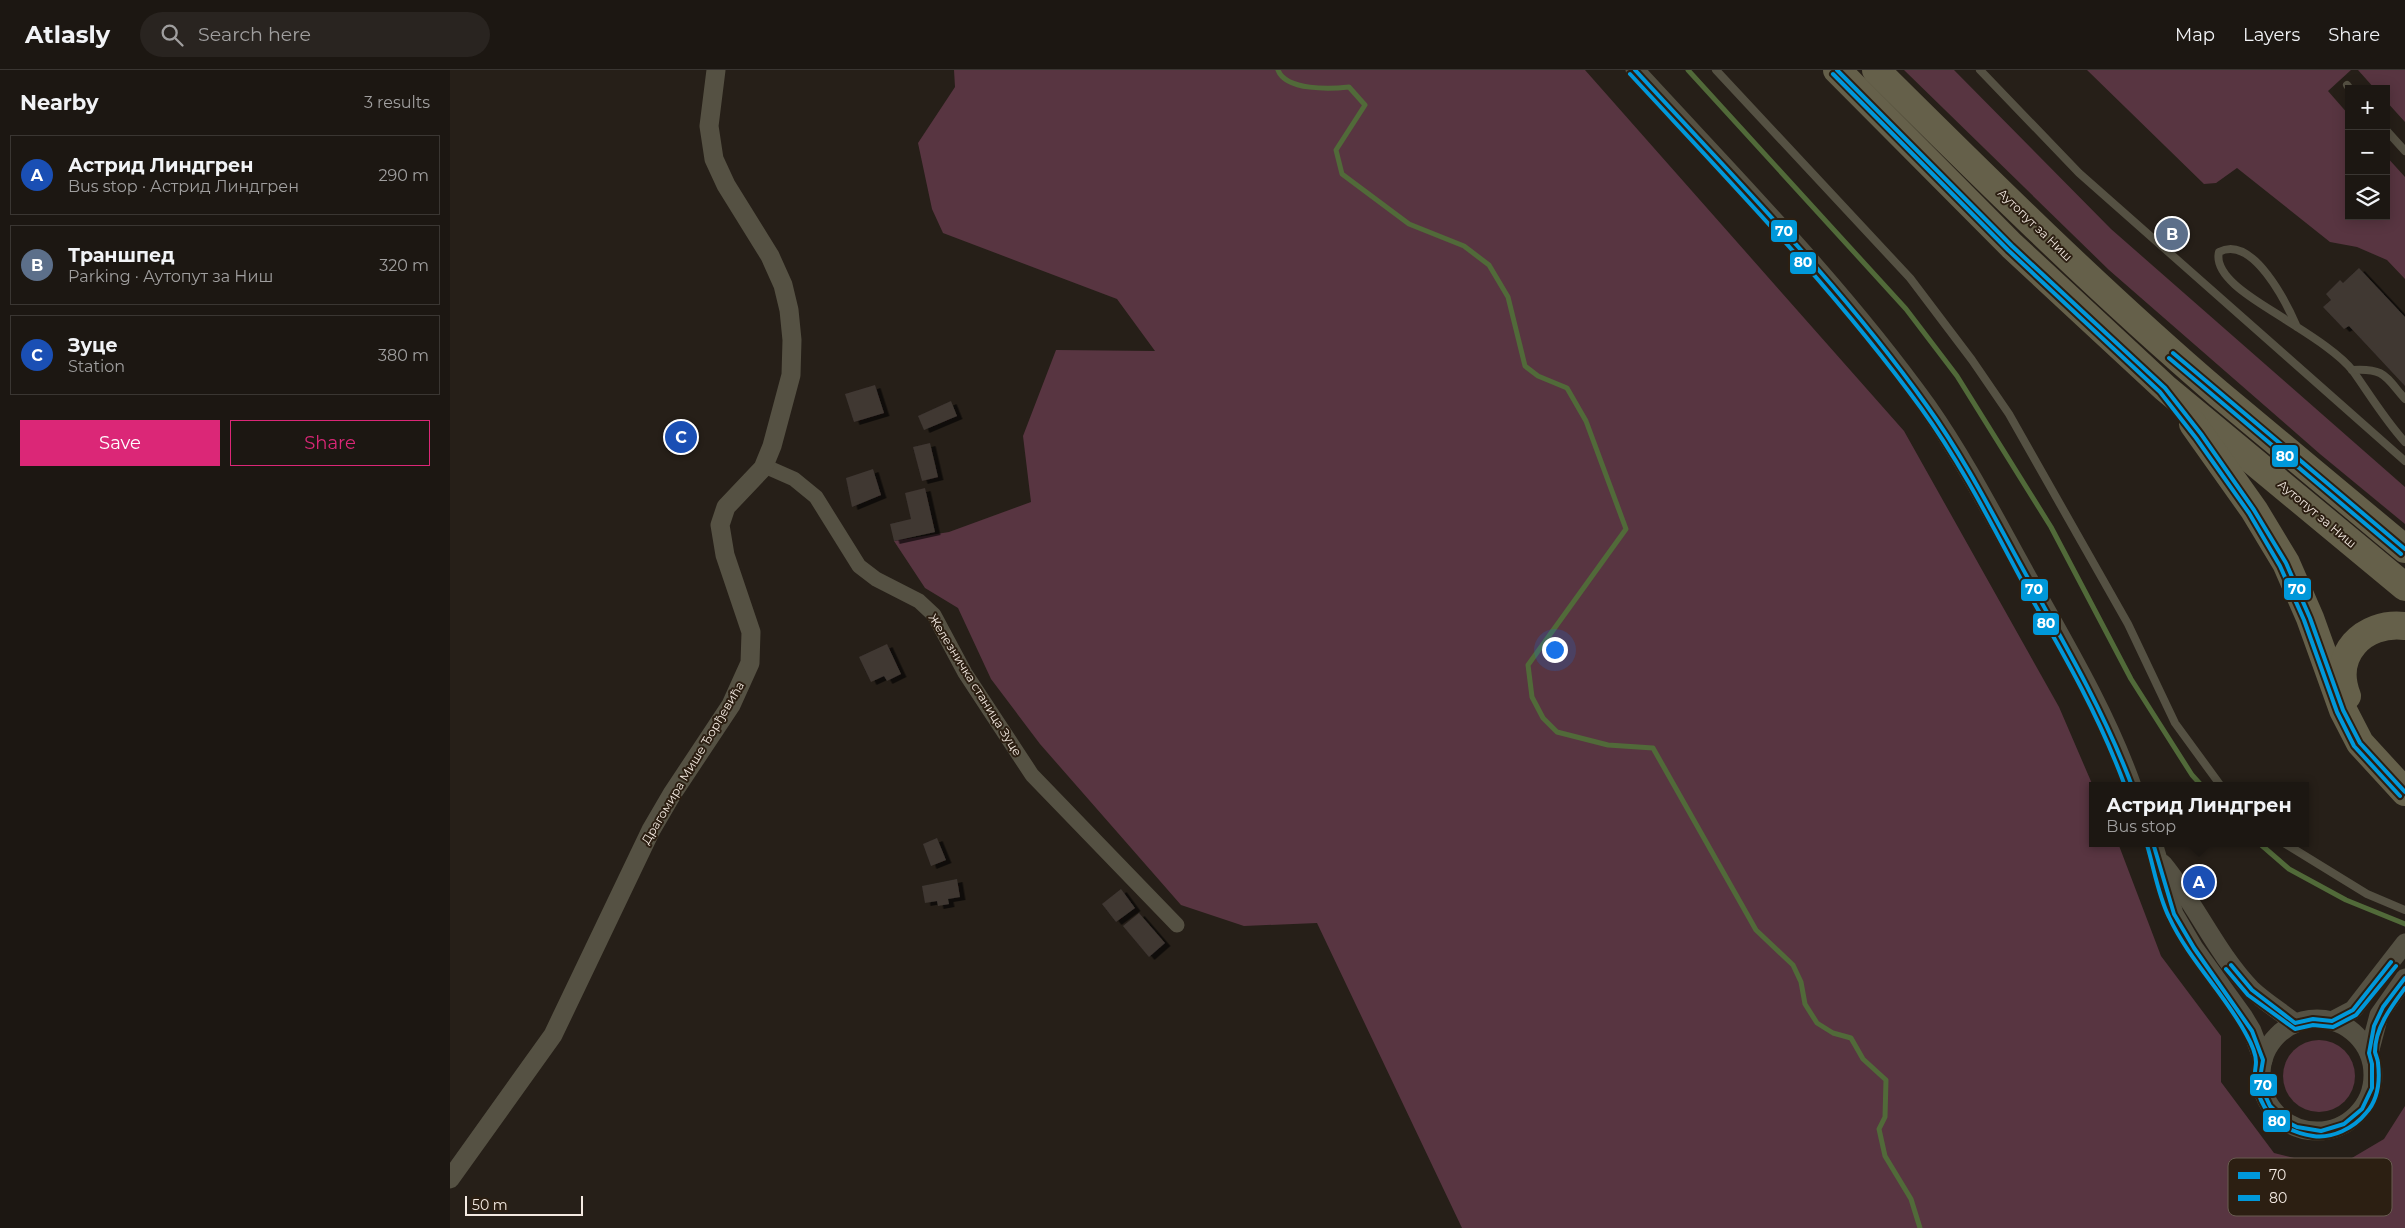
<!DOCTYPE html>
<html lang="en">
<head>
<meta charset="utf-8">
<style>
	body { margin:0; font-family:Montserrat,sans-serif; background:#292420; color:#f1f3f6 }
	.controls { position:absolute; right:15px; top:15px; display:grid; overflow:hidden; border-radius:0px; box-shadow:0 2px 12px #0003 }
	.controls button { width:45px; height:45px; display:grid; place-items:center; padding:0; border:0; border-bottom:1px solid #3a3632; background:#1c1712; color:#f1f3f6; font:25px sans-serif }
	.scale { position:absolute; left:15px; bottom:12px; width:118px; box-sizing:border-box; padding-left:5px; border:2px solid #f4eae2; border-top:0; font-size:14px; line-height:18px; white-space:nowrap; color:#f4eae2; -webkit-text-stroke:4px #2c1f12; paint-order:stroke }
	.you { position:absolute; left:1104px; top:579px; width:18px; height:18px; margin:-12px; border:4px solid #fff; border-radius:50%; background:#1a73e8; box-shadow:0 0 0 8px #1a73e833 }
	.badge { display:grid; place-items:center; width:32px; height:32px; border-radius:50%; background:#db2777; color:#fff; font-size:16px; font-weight:700 }
	.pin { position:absolute; translate:-50% -50%; border:2px solid #fff; box-shadow:0 1px 5px #0006 }
	.popup { position:absolute; left:1639px; top:712px; width:220px; height:65px; box-sizing:border-box; display:grid; place-content:center; border-radius:0px; background:#1c1712; filter:drop-shadow(0 1px 4px #0005); font-size:16px; white-space:nowrap; color:#a09f9f }
	.popup b { font-size:19px; color:#f1f3f6 }
	.popup::after { content:''; position:absolute; left:50%; top:100%; margin-left:-10px; border:10px solid transparent; border-top-color:#1c1712 }
	.list { margin:0; padding:0; list-style:none }
	h2 { display:flex; justify-content:space-between; align-items:center; height:65px; margin:0; padding:0 20px; font-size:21px }
	h2 small { font-size:16px; font-weight:400; color:#a09f9f }
	.list li { display:grid; grid-template-columns:32px 1fr auto; gap:15px; align-items:center; box-sizing:border-box; height:80px; margin:0 10px 10px; padding:0 10px; border:1px solid #3a3632; border-radius:0px }
	.list b { display:block; font-size:19px; white-space:nowrap }
	.list p { margin:0; font-size:16px; white-space:nowrap; color:#a09f9f }
	.list em { font-size:16px; font-style:normal; color:#a09f9f }
	.actions { display:flex; gap:10px; padding:15px 20px }
	.actions a { flex:1; padding:11px 0; border:1px solid #db2777; border-radius:0px; text-align:center; font-size:18px; color:#db2777 }
	.actions .main { background:#db2777; color:#fff }
	.icon { flex:none; width:28px; height:28px; fill:none; stroke:currentColor; stroke-width:2; stroke-linecap:round; stroke-linejoin:round }
	.map { position:relative; flex:none; width:1955px; height:1158px; overflow:hidden }
	header { display:flex; align-items:center; gap:30px; box-sizing:border-box; height:70px; padding:0 25px; background:#1c1712; border-bottom:1px solid #3a3632 }
	header strong { font-size:24px }
	nav { display:flex; gap:28px; margin-inline-start:auto; font-size:18px }
	.search { width:350px; height:45px; background:#292420; display:flex; align-items:center; gap:12px; box-sizing:border-box; padding:0 18px; border-radius:28px; color:#a09f9f; font-size:19px }
	main { display:flex }
	aside { flex:1; background:#1c1712 }
	.map>svg:first-child { display:block }
	.green { fill:#583541 }
	.lines { fill:none; stroke-linecap:round; stroke-linejoin:round }
	.stream { stroke:#516a39; stroke-width:5 }
	.building { fill:#3f3733; filter:url(#shadow) }
	.service { stroke:#555143; stroke-width:8 }
	.minor { stroke:#555143; stroke-width:15 }
	.tertiary { stroke:#555143; stroke-width:19 }
	.motorway { stroke:#65604a; stroke-width:28 }
	.bus-1-casing { stroke:#2c1f12; stroke-width:8 }
	.bus-2-casing { stroke:#2c1f12; stroke-width:8 }
	.bus-1 { stroke:#0098da; stroke-width:4 }
	.bus-2 { stroke:#0098da; stroke-width:4 }
	.labels { text-anchor:middle; stroke-width:4; stroke-linejoin:round; paint-order:stroke }
	.street-label { font-size:12px; fill:#f4eae2; stroke:#2c1f12 }
	.key { fill:#2c1f12; stroke:#685c50; stroke-width:1 }
	.key-label { font-size:14px; fill:#f4eae2 }
	.line-badge { stroke:#2c1f12; stroke-width:2 }
	.badge-label { font-size:14px; text-anchor:middle; font-weight:bold; fill:#fff }
</style>
</head>
<body>
<header>
<strong>Atlasly</strong>
<div class="search"><svg class="icon" aria-label="search" viewBox="0 0 24 24"><circle cx="10" cy="10" r="6"/><path d="M15 15l6 6"/></svg>Search here</div>
<nav><a>Map</a><a>Layers</a><a>Share</a></nav>
</header>
<main>
<aside>
<h2>Nearby<small>3 results</small></h2>
<ul class="list">
<li><span class="badge" style="background:#1a4fb4">A</span><div><b>Астрид Линдгрен</b><p>Bus stop · Астрид Линдгрен</p></div><em>290 m</em></li>
<li><span class="badge" style="background:#5c6f8a">B</span><div><b>Траншпед</b><p>Parking · Аутопут за Ниш</p></div><em>320 m</em></li>
<li><span class="badge" style="background:#1a4fb4">C</span><div><b>Зуце</b><p>Station</p></div><em>380 m</em></li>
</ul>
<div class="actions"><a class="main">Save</a><a>Share</a></div>
</aside>
<div class="map">
<svg width="1955" height="1158" viewBox="0 0 1955 1158">
	<defs>
		<filter id="shadow"><feDropShadow dx="5.5" dy="3" stdDeviation="0" flood-color="#0009"/></filter>
	</defs>
	<rect width="100%" height="100%" fill="#261f18"/>
	<g class="green">
		<polygon points="504,0 1135,0 1454,361 1609,637 1643,716 1643,773 1668,773 1711,886 1771,966 1771,1012 1824,1083 1885,1098 1934,1069 1955,1036 1955,1158 1012,1158 867,853 794,856 731,835 590,674 541,609 508,538 475,518 444,471 499,462 581,432 573,366 606,280 705,281 667,229 493,163 482,139 468,73 505,17"/>
		<polygon points="1454,0 1504,0 1661,159 1955,417 1955,454 1870,384 1659,200"/>
		<polygon points="1637,0 1901,0 1878,21 1899,45 1899,146 1936,146 1936,86 1955,107 1955,209 1937,190 1907,177 1880,172 1787,98 1766,113 1754,114"/>
		<polygon points="1908,0 1955,0 1955,52 1936,31 1936,19 1925,19"/>
		<circle cx="1869" cy="1006" r="36"/>
	</g>
	<g class="lines">
		<g class="stream">
			<path d="M828,0C836,21 881,19 899,17L915,35L886,80L892,104L959,154L1014,176L1039,195L1058,227L1075,296L1088,306L1117,318L1136,351L1176,459L1078,595L1082,627L1093,648L1107,662L1158,675L1203,678L1306,860L1343,895L1351,912L1355,934L1367,953L1383,963L1401,968L1413,989L1436,1010L1435,1047L1429,1059L1435,1086L1461,1129L1470,1158"/>
			<polyline points="1238,0 1456,239 1507,306 1601,457 1681,609 1742,705 1752,716"/>
			<polyline points="1809,773 1839,799 1896,830 1955,854"/>
		</g>
	</g>
	<g class="building">
		<polygon points="1909,198 1955,247 1955,316 1899,256 1894,259 1873,237 1881,230 1876,224 1890,210 1893,213"/>
		<polygon points="425,315 434,343 404,352 395,324"/>
		<polygon points="501,331 507,346 474,360 468,346"/>
		<polygon points="480,373 488,407 472,411 463,377"/>
		<polygon points="423,399 431,425 402,437 396,408"/>
		<polygon points="475,418 485,462 444,471 440,454 461,449 455,423"/>
		<polygon points="437,574 451,604 437,611 434,606 421,612 409,587"/>
		<polygon points="487,768 496,790 481,796 473,774"/>
		<polygon points="507,809 510,827 498,829 499,834 488,836 487,831 475,833 472,816"/>
		<polygon points="671,819 685,838 666,852 652,834"/>
		<polygon points="689,843 715,873 699,887 673,856"/>
	</g>
	<g class="lines">
		<g class="service">
			<polyline points="1266,0 1460,208 1522,290 1559,344 1678,554 1725,653 1771,716"/>
			<polyline points="1530,0 1629,103 1955,391"/>
			<polyline points="1897,15 1900,19"/>
			<polyline points="1936,60 1955,81"/>
			<path d="M1847,257C1837,234 1803,164 1769,182C1762,210 1818,237 1836,250C1856,263 1888,282 1903,301C1920,325 1935,350 1955,372"/>
			<path d="M1902,300C1935,298 1935,306 1955,329"/>
			<polyline points="1834,773 1917,824 1955,840"/>
		</g>
		<polyline class="minor" points="313,398 319,398 344,409 366,427 409,496 426,509 469,531 484,545 515,603 582,705 727,855"/>
		<g class="tertiary">
			<path d="M1185,0C1285,109 1390,215 1477,336C1519,396 1552,463 1588,526C1623,588 1658,649 1682,716"/>
			<polyline points="1703,773 1724,844 1744,878 1793,946 1802,961 1813,990"/>
			<path d="M1713,794C1746,834 1766,883 1802,920C1815,932 1831,942 1845,953"/>
			<circle cx="1867" cy="1005" r="56"/>
			<polyline points="1882,951 1903,940 1955,873"/>
			<polyline points="1919,983 1929,945 1955,908"/>
			<polyline points="0,1109 103,965 201,760 222,724 281,635 300,593 301,562 275,485 270,455 276,437 313,398 322,376 341,305 342,270 339,240 333,215 320,186 276,115 264,89 259,56 266,0"/>
		</g>
		<g class="motorway">
			<polyline points="1387,0 1562,176 1715,318 1955,517"/>
			<path d="M1426,0C1538,111 1650,222 1769,324C1831,376 1893,427 1955,479"/>
			<polyline points="1743,354 1804,440 1836,493 1860,548 1893,640 1910,673 1955,722"/>
			<path d="M1897,626C1881,585 1913,551 1955,556"/>
		</g>
		<defs>
			<g id="bus-1">
				<path d="M1185,0C1285,109 1391,215 1477,336C1518,393 1549,457 1584,519C1620,583 1656,647 1682,716"/>
				<polyline points="1387,0 1562,176 1715,318 1751,364 1804,440 1836,493 1860,548 1893,640 1910,673 1955,722"/>
				<polyline points="1723,283 1955,479"/>
				<polyline points="1703,773 1724,844 1744,878 1802,961 1813,990 1811,1002 1815,1025 1820,1036 1837,1052 1847,1057 1871,1061 1894,1054 1912,1039 1922,1018 1922,994 1919,983 1924,956 1933,937 1955,908"/>
				<polyline points="1781,895 1802,920 1845,953 1863,949 1882,951 1903,940 1941,892"/>
			</g>
			<g id="bus-2">
				<path d="M1180,4C1281,113 1384,219 1471,338C1513,396 1545,461 1579,524C1615,586 1650,648 1675,716"/>
				<polyline points="1383,4 1558,180 1710,322 1746,368 1799,443 1830,496 1854,550 1887,642 1904,676 1950,726"/>
				<polyline points="1719,288 1951,484"/>
				<path d="M1697,775C1704,798 1708,825 1719,847C1739,890 1774,923 1796,964C1800,971 1806,984 1806,992C1806,996 1805,999 1805,1003C1807,1040 1827,1060 1863,1066C1882,1069 1904,1058 1916,1043C1928,1030 1930,1010 1928,993C1928,990 1926,986 1925,982C1925,958 1941,937 1955,918"/>
				<polyline points="1776,899 1798,925 1845,959 1863,955 1883,957 1906,945 1946,896"/>
			</g>
		</defs>
		<use href="#bus-1" class="bus-1-casing"/>
		<use href="#bus-2" class="bus-2-casing"/>
		<use href="#bus-1" class="bus-1"/>
		<use href="#bus-2" class="bus-2"/>
	</g>
	<g class="labels">
		<g class="street-label">
			<text transform="translate(1585 155) rotate(44)" y="4">Аутопут за Ниш</text>
			<text transform="translate(1867 444) rotate(40)" y="4">Аутопут за Ниш</text>
			<text transform="translate(525 615) rotate(58)" y="4">Железничка станица Зуце</text>
			<text transform="translate(243 693) rotate(-59)" y="4">Драгомира Мише Ђорђевића</text>
		</g>
	</g>
	<rect x="1778" y="1088" width="164" height="58" rx="8" class="key"/>
	<rect x="1788" y="1102" width="22" height="7" fill="#0098da"/>
	<rect x="1788" y="1125" width="22" height="6" fill="#0098da"/>
	<g class="key-label">
		<text x="1819" y="1110">70</text>
		<text x="1819" y="1133">80</text>
	</g>
	<g class="line-badge">
		<rect x="1320" y="149" width="28" height="24" rx="5" fill="#0098da"/>
		<rect x="1339" y="181" width="28" height="24" rx="5" fill="#0098da"/>
		<rect x="1821" y="374" width="28" height="24" rx="5" fill="#0098da"/>
		<rect x="1833" y="507" width="29" height="24" rx="5" fill="#0098da"/>
		<rect x="1570" y="508" width="29" height="24" rx="5" fill="#0098da"/>
		<rect x="1582" y="542" width="28" height="24" rx="5" fill="#0098da"/>
		<rect x="1799" y="1003" width="29" height="24" rx="5" fill="#0098da"/>
		<rect x="1812" y="1039" width="29" height="24" rx="5" fill="#0098da"/>
	</g>
	<g class="badge-label">
		<text x="1334" y="166">70</text>
		<text x="1353" y="197">80</text>
		<text x="1835" y="391">80</text>
		<text x="1847" y="524">70</text>
		<text x="1584" y="524">70</text>
		<text x="1596" y="558">80</text>
		<text x="1813" y="1020">70</text>
		<text x="1827" y="1056">80</text>
	</g>
</svg>
<div class="controls">
<button>+</button>
<button>−</button>
<button><svg class="icon" aria-label="layers" viewBox="0 0 24 24"><path d="M12 4l9 5-9 5-9-5zM3 14l9 5 9-5"/></svg></button>
</div>
<div class="scale">50 m</div>
<div class="you"></div>
<div class="pin badge" style="left:1749px;top:812px;background:#1a4fb4">A</div>
<div class="popup"><b>Астрид Линдгрен</b>Bus stop</div>
<div class="pin badge" style="left:1722px;top:164px;background:#5c6f8a">B</div>
<div class="pin badge" style="left:231px;top:367px;background:#1a4fb4">C</div>
</div>
</main>
</body>
</html>
